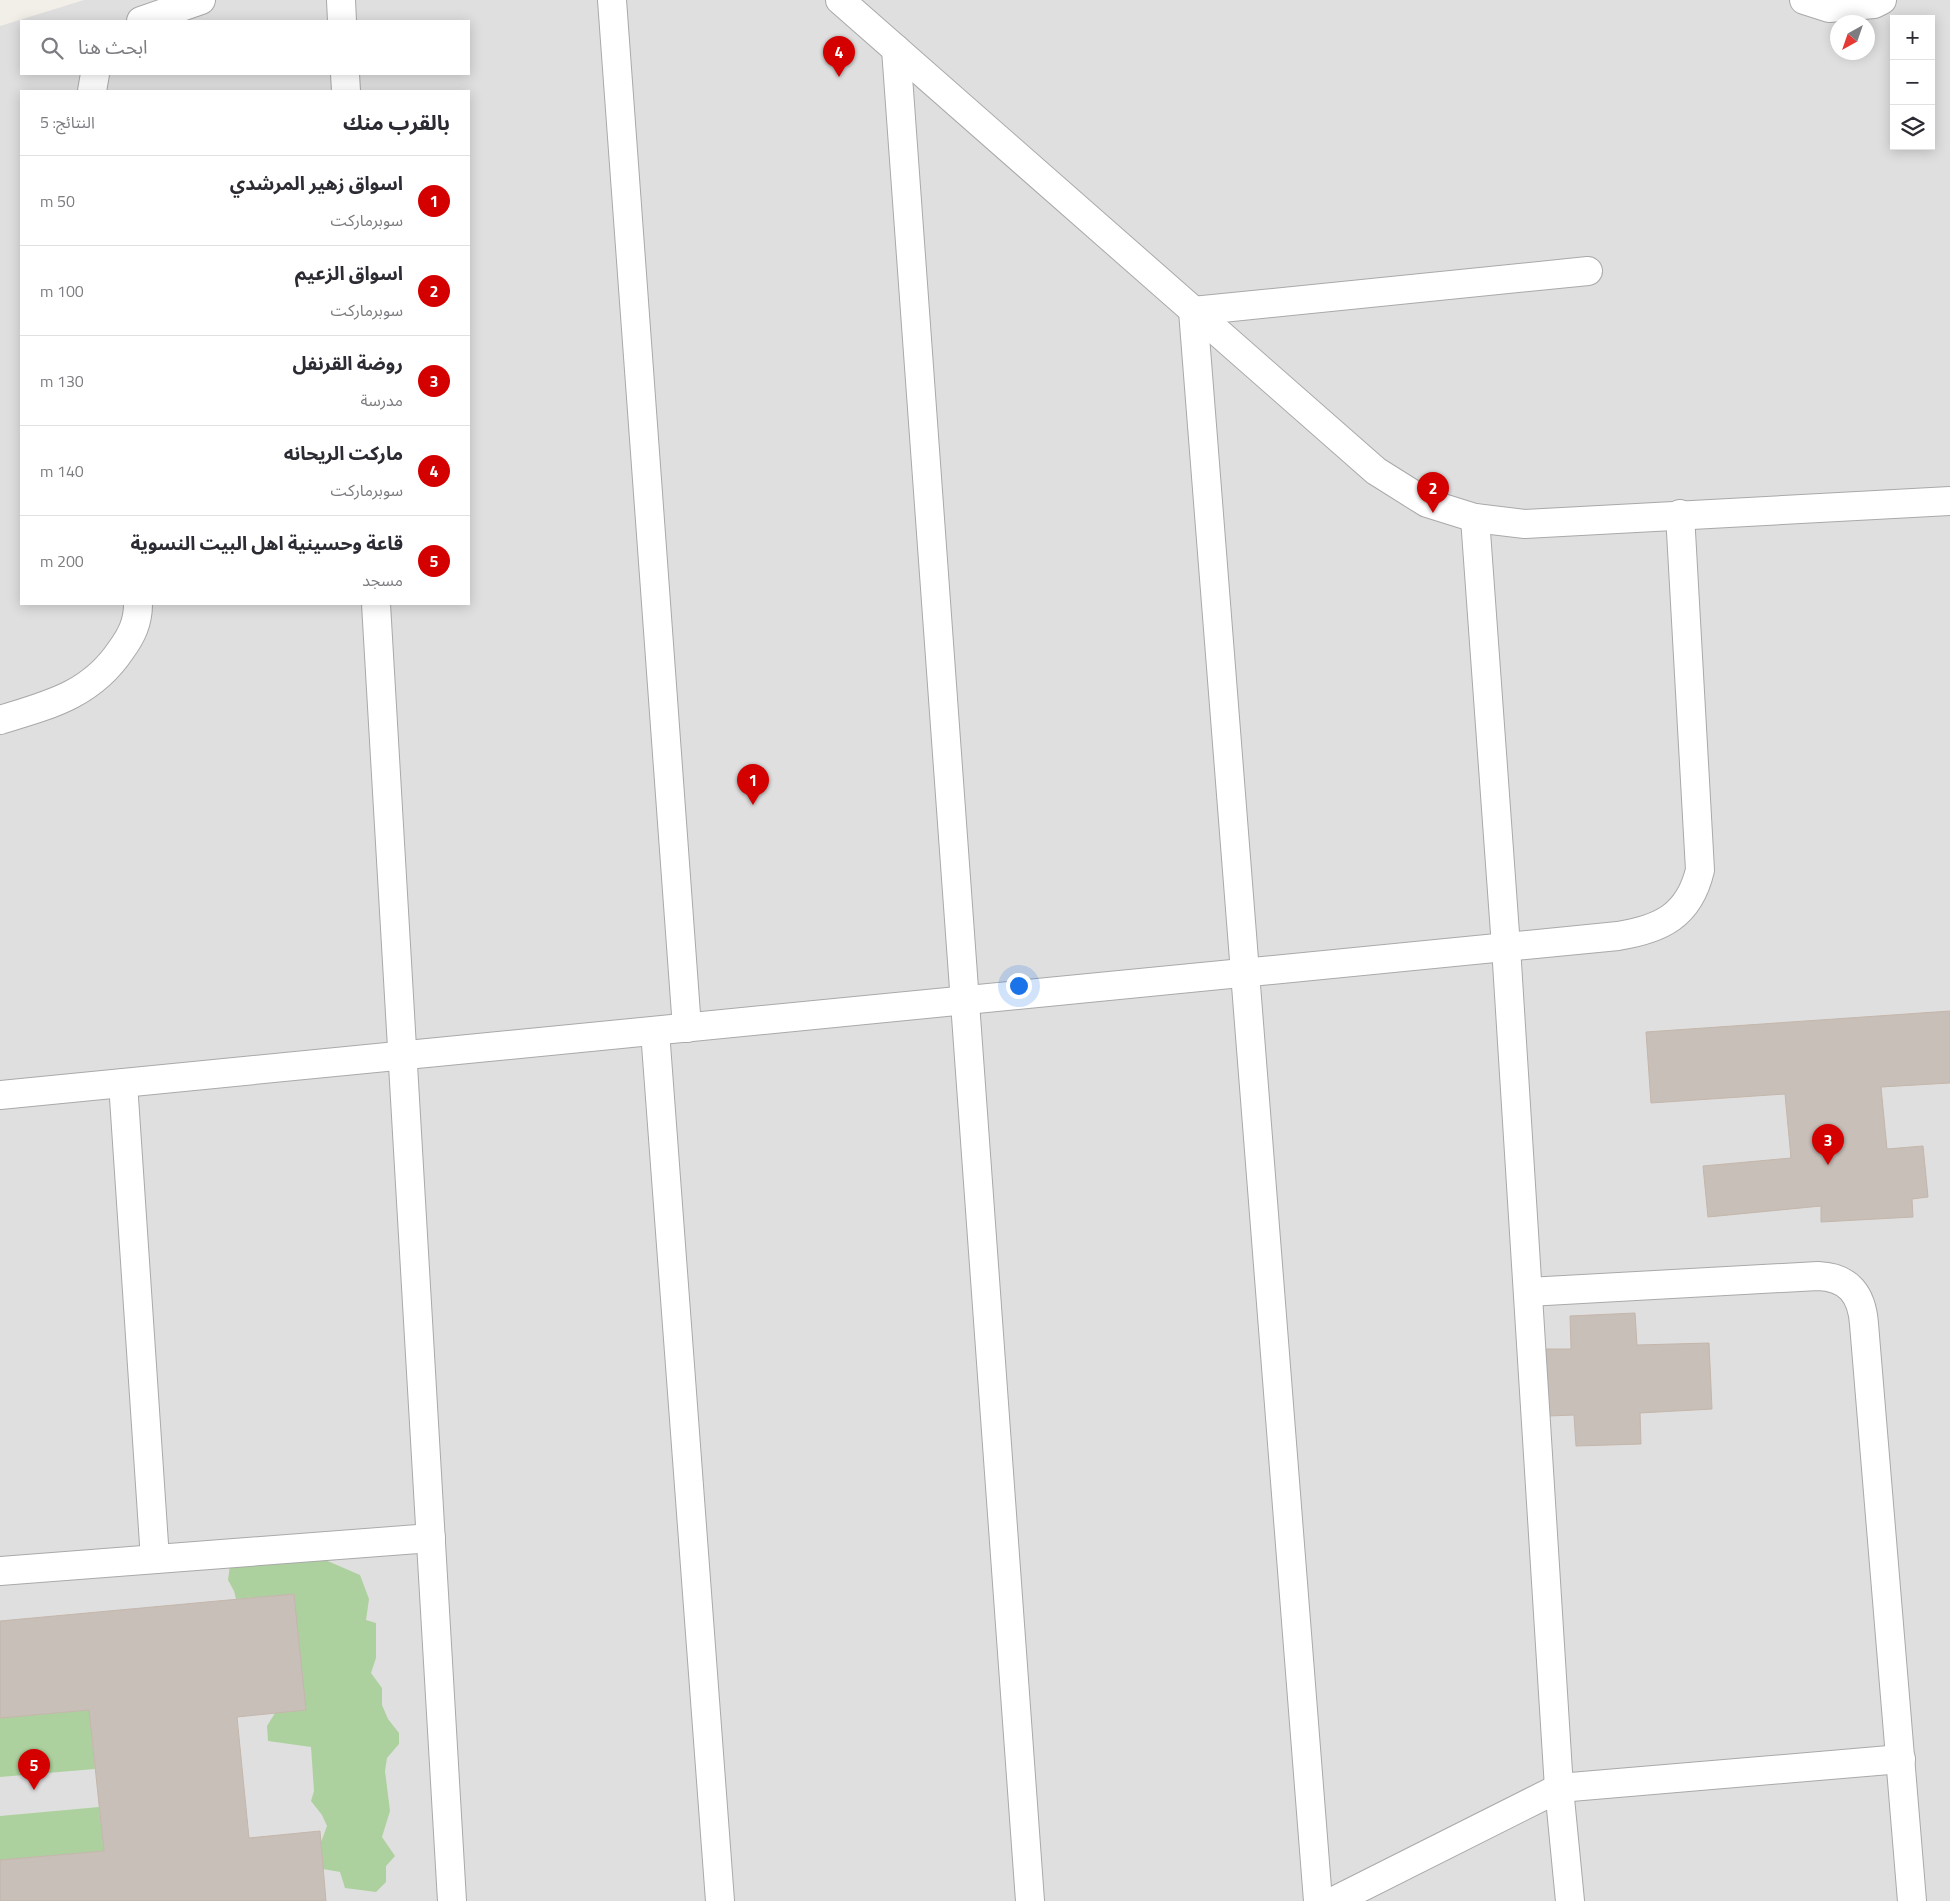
<!DOCTYPE html>
<html lang="ar">
<head>
<meta charset="utf-8">
<style>
	body { margin:0; font-family:"Titillium Web","Noto Sans Arabic",sans-serif; background:#f7f7f7; color:#2b2b33; direction:rtl }
	.controls { position:absolute; right:15px; top:15px; display:grid; overflow:hidden; border-radius:0px; box-shadow:0 2px 12px #0003 }
	.controls button { width:45px; height:45px; display:grid; place-items:center; padding:0; border:0; border-bottom:1px solid #e1e1e2; background:#fff; color:#2b2b33; font:25px sans-serif }
	.compass { position:absolute; left:1830px; top:15px; width:45px; height:45px; border-radius:50%; background:#fff; box-shadow:0 2px 12px #0003; rotate:220deg }
	.you { position:absolute; left:1018px; top:985px; width:18px; height:18px; margin:-12px; border:4px solid #fff; border-radius:50%; background:#1a73e8; box-shadow:0 0 0 8px #1a73e833 }
	.badge { display:grid; place-items:center; width:32px; height:32px; border-radius:50%; background:#d40000; color:#fff; font-size:16px; font-weight:700 }
	.pin { position:absolute; translate:-50% -41px; filter:drop-shadow(0 1px 2px #0008) }
	.pin::after { content:''; position:absolute; top:26px; width:18px; height:15px; background:inherit; clip-path:polygon(0 0,100% 0,50% 100%) }
	.list { margin:0; padding:0; list-style:none }
	h2 { display:flex; justify-content:space-between; align-items:center; height:65px; margin:0; padding:0 20px; font-size:21px }
	h2 small { font-size:16px; font-weight:400; color:#7c7c81 }
	.list li { display:grid; grid-template-columns:32px 1fr auto; gap:15px; align-items:center; box-sizing:border-box; height:90px; padding:0 20px; border-top:1px solid #e1e1e2 }
	.list b { display:block; font-size:19px; white-space:nowrap }
	.list p { margin:0; font-size:16px; white-space:nowrap; color:#7c7c81 }
	.list em { font-size:16px; font-style:normal; color:#7c7c81 }
	.icon { flex:none; width:28px; height:28px; fill:none; stroke:currentColor; stroke-width:2; stroke-linecap:round; stroke-linejoin:round }
	.map { position:relative; flex:none; width:1950px; height:1901px; overflow:hidden; direction:ltr }
	.search { position:absolute; background:#fff; box-shadow:0 2px 12px #0003; left:20px; top:20px; width:450px; height:55px; display:flex; align-items:center; gap:12px; box-sizing:border-box; padding:0 18px; border-radius:0px; color:#7c7c81; font-size:19px }
	.panel { position:absolute; background:#fff; box-shadow:0 2px 12px #0003; left:20px; top:90px; width:450px; height:515px; border-radius:0px; direction:rtl }
	.map>svg:first-child { display:block }
	.residential { fill:#e0dfdf; fill-rule:evenodd }
	.forest { fill:#add19e }
	.building { fill:#c7bfb8; stroke:#c4b6ab }
	.lines { fill:none; stroke-linecap:round; stroke-linejoin:round }
	.minor-casing { stroke:#a9a9a9; stroke-width:30 }
	.minor { stroke:#fff; stroke-width:28 }
</style>
</head>
<body>
<div class="map">
<svg width="1950" height="1901" viewBox="0 0 1950 1901">
	<rect width="100%" height="100%" fill="#f2efe9"/>
	<path class="residential" d="M84,0H1950V1901H0V26ZM1894,19H1931V146H1894ZM21,21H469V74H21ZM1838,22H1868V52H1838ZM21,91H469V604H21Z"/>
	<g class="forest">
		<polygon points="323,1559 360,1575 369,1599 366,1620 376,1623 376,1658 371,1673 382,1688 382,1705 388,1719 399,1733 399,1744 387,1758 385,1771 390,1811 382,1837 395,1856 386,1866 386,1882 376,1892 345,1888 340,1872 323,1869 321,1842 327,1826 322,1815 311,1801 314,1791 311,1747 268,1741 267,1726 275,1713 306,1710 294,1594 236,1599 234,1591 228,1580 230,1565"/>
		<polygon points="89,1710 95,1769 0,1777 0,1718"/>
		<polygon points="99,1807 104,1851 0,1860 0,1816"/>
	</g>
	<g class="building">
		<polygon points="1950,1011 1950,1083 1881,1087 1887,1149 1923,1146 1928,1197 1912,1199 1913,1217 1821,1222 1821,1206 1708,1217 1703,1166 1791,1158 1785,1094 1651,1103 1646,1032"/>
		<polygon points="1635,1313 1637,1345 1709,1343 1712,1409 1640,1413 1641,1444 1576,1446 1574,1415 1549,1416 1545,1349 1571,1349 1570,1316"/>
		<polygon points="294,1594 306,1710 237,1717 249,1838 320,1831 326,1901 0,1901 0,1860 104,1851 89,1710 0,1718 0,1621"/>
	</g>
	<g class="lines">
		<defs>
			<g id="minor">
				<polyline points="341,0 342,21"/>
				<polyline points="612,0 687,1028"/>
				<polyline points="840,0 1376,471 1427,503 1475,518 1525,524 1950,501"/>
				<polyline points="1804,0 1829,8 1874,4 1882,0"/>
				<polyline points="141,21 201,0"/>
				<polyline points="896,49 1030,1901"/>
				<polyline points="345,74 346,91"/>
				<polyline points="92,91 95,74"/>
				<polyline points="1475,518 1506,947 1559,1788 1570,1901"/>
				<polyline points="376,604 452,1901"/>
				<path d="M0,720C49,705 91,695 121,650C132,635 138,622 138,604"/>
				<polyline points="655,1031 720,1901"/>
				<polyline points="123,1083 155,1559"/>
				<path d="M0,1095L1618,936C1661,929 1689,916 1700,870L1680,514"/>
				<path d="M1528,1292L1818,1276C1849,1277 1862,1295 1864,1324L1912,1901"/>
				<polyline points="0,1571 431,1538"/>
				<polyline points="1318,1901 1193,311 1588,271"/>
				<polyline points="1334,1901 1559,1788 1901,1759"/>
			</g>
		</defs>
		<use href="#minor" class="minor-casing"/>
		<use href="#minor" class="minor"/>
	</g>
</svg>
<div class="controls">
<button>+</button>
<button>−</button>
<button><svg class="icon" aria-label="layers" viewBox="0 0 24 24"><path d="M12 4l9 5-9 5-9-5zM3 14l9 5 9-5"/></svg></button>
</div>
<svg class="compass" viewBox="-18 -18 36 36"><path d="M0-13l5 13h-10z" fill="#e53935"/><path d="M0 13l5-13h-10z" fill="#7c7c81"/></svg>
<div class="you"></div>
<div class="pin badge" style="left:753px;top:805px">1</div>
<div class="pin badge" style="left:1433px;top:513px">2</div>
<div class="pin badge" style="left:1828px;top:1165px">3</div>
<div class="pin badge" style="left:839px;top:77px">4</div>
<div class="pin badge" style="left:34px;top:1790px">5</div>
<div class="search"><svg class="icon" aria-label="search" viewBox="0 0 24 24"><circle cx="10" cy="10" r="6"/><path d="M15 15l6 6"/></svg>ابحث هنا</div>
<section class="panel">
<h2>بالقرب منك<small>النتائج: 5</small></h2>
<ul class="list">
<li><span class="badge">1</span><div><b>اسواق زهير المرشدي</b><p>سوبرماركت</p></div><em>50 m</em></li>
<li><span class="badge">2</span><div><b>اسواق الزعيم</b><p>سوبرماركت</p></div><em>100 m</em></li>
<li><span class="badge">3</span><div><b>روضة القرنفل</b><p>مدرسة</p></div><em>130 m</em></li>
<li><span class="badge">4</span><div><b>ماركت الريحانه</b><p>سوبرماركت</p></div><em>140 m</em></li>
<li><span class="badge">5</span><div><b>قاعة وحسينية اهل البيت النسوية</b><p>مسجد</p></div><em>200 m</em></li>
</ul>
</section>
</div>
</body>
</html>
